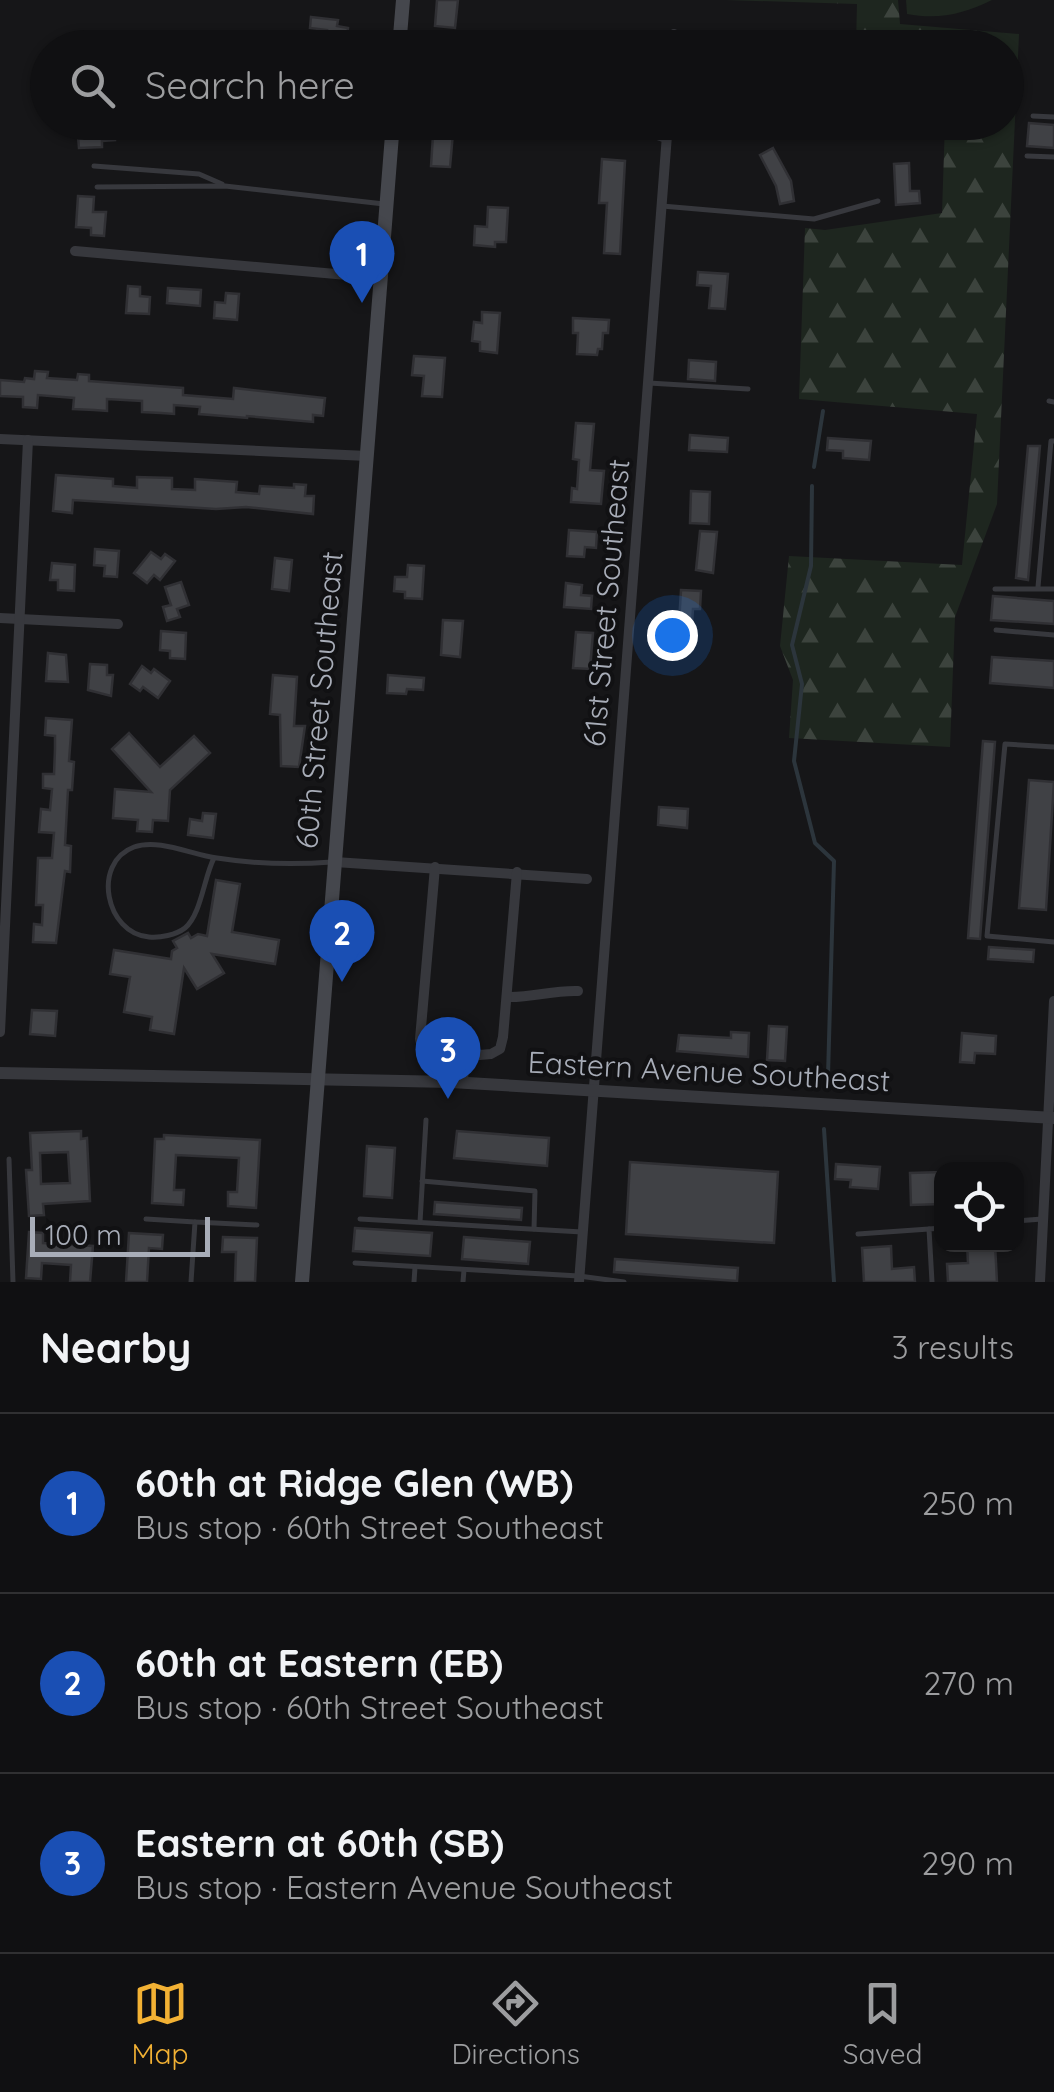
<!DOCTYPE html>
<html lang="en">
<head>
<meta charset="utf-8">
<style>
	body { margin:0; font-family:Quicksand,sans-serif; background:#1e1e20; color:#f1f3f6 }
	.controls { position:absolute; right:30px; bottom:30px; display:grid; overflow:hidden; border-radius:20px; box-shadow:0 2px 8px #0004 }
	.controls button { width:90px; height:90px; display:grid; place-items:center; padding:0; border:0; border-bottom:2px solid #303032; background:#101012; color:#f1f3f6; font:50px sans-serif }
	.scale { position:absolute; left:30px; bottom:25px; width:180px; box-sizing:border-box; padding-left:10px; border:5px solid #a8adb8; border-top:0; font-size:28px; line-height:35px; white-space:nowrap; color:#a8adb8; -webkit-text-stroke:8px #111113; paint-order:stroke }
	.you { position:absolute; left:672px; top:635px; width:35px; height:35px; margin:-25px; border:8px solid #fff; border-radius:50%; background:#1a73e8; box-shadow:0 0 0 15px #1a73e833 }
	.badge { display:grid; place-items:center; width:65px; height:65px; border-radius:50%; background:#f2b134; color:#fff; font-size:32px; font-weight:700 }
	.pin { position:absolute; translate:-50% -82px; filter:drop-shadow(0 2px 5px #0008) }
	.pin::after { content:''; position:absolute; top:52px; width:35px; height:30px; background:inherit; clip-path:polygon(0 0,100% 0,50% 100%) }
	.list { margin:0; padding:0; list-style:none }
	h2 { display:flex; justify-content:space-between; align-items:center; height:130px; margin:0; padding:0 40px; font-size:42px }
	h2 small { font-size:32px; font-weight:400; color:#9c9d9f }
	.list li { display:grid; grid-template-columns:65px 1fr auto; gap:30px; align-items:center; box-sizing:border-box; height:180px; padding:0 40px; border-top:2px solid #303032 }
	.list b { display:block; font-size:38px; white-space:nowrap }
	.list p { margin:0; font-size:32px; white-space:nowrap; color:#9c9d9f }
	.list em { font-size:32px; font-style:normal; color:#9c9d9f }
	.icon { flex:none; width:55px; height:55px; fill:none; stroke:currentColor; stroke-width:2; stroke-linecap:round; stroke-linejoin:round }
	.map { position:relative; flex:none; width:1054px; height:1282px; overflow:hidden }
	.search { position:absolute; background:#101012; box-shadow:0 2px 8px #0004; left:30px; right:30px; top:30px; height:110px; display:flex; align-items:center; gap:25px; box-sizing:border-box; padding:0 35px; border-radius:55px; color:#9c9d9f; font-size:38px }
	.sheet { height:670px; background:#101012 }
	nav { display:flex; justify-content:space-around; align-items:center; box-sizing:border-box; height:140px; border-top:2px solid #303032; background:#101012; font-size:28px; color:#9c9d9f }
	nav a { display:grid; justify-items:center; gap:5px }
	nav .on { color:#f2b134 }
	.map>svg:first-child { display:block }
	.forest { fill:url(#forest-firs) }
	.green { fill:#1e261f }
	.lines { fill:none; stroke-linecap:round; stroke-linejoin:round }
	.stream { stroke:#2c353c; stroke-width:4 }
	.building { fill:#404145; stroke:#303034; stroke-width:2.5; fill-rule:evenodd }
	.service { stroke:#37383d; stroke-width:5 }
	.minor { stroke:#37383d; stroke-width:10 }
	.tertiary { stroke:#37383d; stroke-width:12 }
	.secondary { stroke:#45474d; stroke-width:14 }
	.labels { text-anchor:middle; stroke-width:8; stroke-linejoin:round; paint-order:stroke }
	.street-label { font-size:30px; fill:#a8adb8; stroke:#111113 }
</style>
</head>
<body>
<div class="map">
<svg width="1054" height="1282" viewBox="0 0 1054 1282">
	<defs>
		<pattern id="forest-firs" width="22" height="20" patternUnits="userSpaceOnUse" patternTransform="scale(2.5)"><rect width="22" height="20" fill="#1e261f"/><path d="M5 1l3.5 6h-7zM16 11l3.5 6h-7z" fill="#3c433d"/></pattern>
	</defs>
	<rect width="100%" height="100%" fill="#161618"/>
	<polygon class="forest" points="726,0 898,0 900,24 1019,34 997,504 955,617 950,747 789,738 793,680 780,646 789,556 962,565 977,414 799,399 805,228 825,230 942,213 945,123 1006,122 1006,48 856,47 857,4"/>
	<path class="green" d="M906,0H992C963,14 939,20 907,14Z"/>
	<g class="lines">
		<g class="stream">
			<polyline points="814,467 823,411"/>
			<polyline points="812,486 811,566 792,645 802,684 794,761 815,843 834,861 828,1076"/>
			<polyline points="824,1129 834,1282"/>
		</g>
	</g>
	<g class="building">
		<polygon points="437,0 458,0 455,28 435,26"/>
		<polygon points="311,17 338,20 337,26 348,28 346,42 326,40 327,30 310,28"/>
		<polygon points="440,122 454,122 450,167 431,166 433,135 439,136"/>
		<polygon points="114,123 115,140 102,141 102,147 79,148 77,125"/>
		<polygon points="1029,123 1054,125 1054,148 1027,146"/>
		<polygon points="773,148 791,181 794,201 780,204 776,186 760,155"/>
		<polygon points="602,159 625,161 620,254 604,253 607,203 599,203"/>
		<polygon points="909,163 910,191 919,191 920,203 896,205 894,164"/>
		<polygon points="78,196 94,197 93,212 106,212 104,236 91,235 91,228 76,227"/>
		<polygon points="488,207 508,208 506,242 495,242 495,247 474,245 475,226 487,227"/>
		<polygon points="698,272 728,274 725,309 709,308 711,286 697,285"/>
		<polygon points="128,286 140,287 140,296 150,297 149,314 126,313"/>
		<polygon points="168,288 201,290 200,306 167,303"/>
		<polygon points="226,293 239,294 237,320 214,318 215,302 225,303"/>
		<polygon points="482,312 500,313 497,353 480,351 480,342 472,341 474,322 482,323"/>
		<polygon points="573,318 609,320 608,333 603,333 602,349 598,349 597,355 577,354 578,333 573,333"/>
		<polygon points="414,356 445,358 442,397 422,396 424,376 412,375"/>
		<polygon points="689,360 716,362 715,381 688,379"/>
		<polygon points="35,371 48,372 47,378 77,380 78,374 89,375 89,381 183,388 183,395 233,399 234,388 325,398 323,416 313,415 313,422 247,416 247,418 199,414 200,407 174,405 174,414 161,413 142,412 142,401 107,399 107,411 94,410 73,409 74,398 38,395 37,408 23,407 23,397 0,396 0,380 24,382 25,378 34,379"/>
		<polygon points="576,423 594,424 590,470 604,471 601,504 571,502 572,488 577,489 579,460 573,459"/>
		<polygon points="690,435 728,438 727,452 689,450"/>
		<polygon points="828,438 871,441 869,460 843,458 843,451 827,450"/>
		<polygon points="1028,446 1040,446 1028,580 1016,578"/>
		<polygon points="56,475 113,479 113,486 137,488 137,477 172,478 172,489 195,490 195,479 237,482 236,492 259,494 260,486 294,488 294,484 306,485 305,496 314,496 313,514 246,507 216,509 73,500 72,513 53,511"/>
		<polygon points="691,491 710,492 709,524 690,523"/>
		<polygon points="569,530 597,532 596,548 585,547 584,557 567,556"/>
		<polygon points="700,531 717,532 713,573 696,570"/>
		<polygon points="95,549 119,551 117,577 104,576 105,566 94,565"/>
		<polygon points="151,552 161,559 165,554 175,561 160,580 154,575 147,583 134,573"/>
		<polygon points="275,558 292,560 289,591 272,589"/>
		<polygon points="52,563 75,565 74,591 58,590 58,580 50,580"/>
		<polygon points="408,565 424,566 422,599 405,598 405,592 394,591 395,577 407,577"/>
		<polygon points="181,582 189,605 177,609 180,617 167,621 163,607 171,605 165,587"/>
		<polygon points="566,583 582,585 581,595 592,596 591,609 564,607"/>
		<polygon points="681,590 701,591 700,609 693,609 692,624 679,623"/>
		<polygon points="993,596 1054,601 1054,624 991,620"/>
		<polygon points="443,620 463,621 460,657 441,655"/>
		<polygon points="161,631 186,633 185,659 170,658 170,651 160,650"/>
		<polygon points="576,632 593,633 590,669 573,668"/>
		<polygon points="48,653 66,655 68,682 46,681"/>
		<polygon points="992,657 1054,661 1054,688 990,683"/>
		<polygon points="90,664 107,665 107,675 113,675 111,696 88,690"/>
		<polygon points="142,666 151,673 154,669 170,681 158,698 143,687 140,691 130,684"/>
		<polygon points="273,675 297,677 294,726 305,726 299,767 281,766 280,715 270,714"/>
		<polygon points="388,675 424,678 423,690 407,689 406,694 387,693"/>
		<polygon points="46,718 72,720 69,761 74,762 72,790 68,790 65,845 71,846 70,872 65,871 56,943 33,942 34,924 42,925 43,905 36,905 38,858 52,858 54,833 39,832 41,809 50,810 52,789 43,788 43,774 54,774 55,749 55,736 45,735"/>
		<polygon points="129,733 160,767 194,736 210,753 170,790 168,821 153,820 152,832 137,831 138,820 113,818 115,789 151,792 112,749"/>
		<polygon points="983,741 995,742 980,939 968,938"/>
		<polygon points="1029,780 1054,782 1046,910 1019,908"/>
		<polygon points="659,807 688,809 687,828 658,825"/>
		<polygon points="203,813 216,814 213,838 188,835 190,819 202,821"/>
		<polygon points="216,880 240,884 232,932 279,940 275,964 212,954 224,973 197,989 184,968 174,1034 150,1030 152,1017 124,1012 130,977 110,974 114,950 171,959 172,951 177,948 173,941 188,933 191,938 198,934 207,936"/>
		<polygon points="989,947 1034,950 1033,962 988,959"/>
		<polygon points="32,1010 57,1011 55,1036 30,1034"/>
		<polygon points="769,1026 787,1027 785,1061 767,1060"/>
		<polygon points="731,1032 749,1033 748,1057 677,1051 679,1035 731,1038"/>
		<polygon points="962,1033 996,1036 995,1054 975,1053 974,1063 960,1062"/>
		<path d="M81,1131V1139L87,1138L90,1201L43,1204L44,1215L29,1216L26,1170H32L30,1133ZM68,1152L70,1183L41,1184L40,1153Z"/>
		<polygon points="457,1131 549,1138 547,1166 454,1158"/>
		<polygon points="164,1135 260,1140 256,1208 228,1206 228,1192 237,1192 239,1158 176,1155 174,1190 184,1190 183,1205 152,1203 155,1139 164,1139"/>
		<polygon points="367,1146 395,1148 392,1198 364,1196"/>
		<polygon points="630,1162 778,1172 774,1243 626,1234"/>
		<polygon points="836,1164 880,1167 878,1189 850,1187 851,1180 835,1179"/>
		<polygon points="942,1172 942,1204 911,1205 910,1173"/>
		<polygon points="435,1202 522,1208 521,1220 434,1214"/>
		<polygon points="355,1228 432,1233 430,1256 353,1251"/>
		<polygon points="29,1232 43,1233 43,1243 93,1246 90,1282 70,1282 71,1265 42,1263 41,1279 26,1278"/>
		<polygon points="129,1233 163,1235 162,1249 149,1248 147,1282 126,1282"/>
		<polygon points="223,1237 257,1238 255,1282 235,1282 236,1252 222,1252"/>
		<polygon points="464,1237 530,1242 528,1264 462,1259"/>
		<polygon points="967,1244 995,1244 997,1282 948,1282 947,1264 968,1263"/>
		<polygon points="891,1246 892,1269 914,1267 915,1282 864,1282 862,1248"/>
		<polygon points="615,1259 738,1268 737,1281 614,1272"/>
	</g>
	<g class="lines">
		<g class="service">
			<polyline points="1033,116 1054,117"/>
			<polyline points="625,122 629,128 664,140"/>
			<polyline points="1027,156 1054,157"/>
			<polyline points="94,166 199,174 222,184"/>
			<polyline points="97,187 225,186 384,204"/>
			<polyline points="662,206 814,219 878,201"/>
			<polyline points="649,383 748,389"/>
			<polyline points="1049,401 1054,402"/>
			<polyline points="1038,587 1051,441 1054,441"/>
			<polyline points="995,589 1054,589"/>
			<polyline points="996,630 1054,635"/>
			<polyline points="1054,747 1005,744 987,936 1054,942"/>
			<path d="M214,858C204,877 201,915 185,928C176,935 160,938 149,937C106,934 91,863 134,847C159,838 192,855 217,858C255,864 293,865 332,862"/>
			<polyline points="9,1159 13,1282"/>
			<polyline points="422,1181 535,1191 534,1229"/>
			<polyline points="146,1219 195,1222 191,1282"/>
			<polyline points="360,1219 582,1232"/>
			<polyline points="1016,1221 1042,1219"/>
			<polyline points="195,1222 257,1225"/>
			<polyline points="420,1222 426,1120"/>
			<polyline points="858,1234 929,1229"/>
			<polyline points="355,1263 579,1276 624,1282"/>
			<polyline points="414,1282 415,1267"/>
			<polyline points="463,1282 464,1270"/>
			<polyline points="932,1282 929,1229 942,1228"/>
		</g>
		<g class="minor">
			<polyline points="673,48 674,34"/>
			<polyline points="75,251 381,278"/>
			<polyline points="0,439 367,456"/>
			<polyline points="0,618 118,624"/>
			<polyline points="335,862 587,879"/>
			<polyline points="435,867 420,1039 423,1051 452,1057 451,1082"/>
			<path d="M507,997C531,998 553,990 578,991"/>
			<polyline points="0,1032 28,440"/>
			<polyline points="463,1083 464,1061 468,1056 491,1054 500,1049 503,1037 517,872"/>
			<polyline points="579,1282 668,122"/>
			<polyline points="1040,1282 1054,1001"/>
		</g>
		<polyline class="tertiary" points="0,1073 451,1082 1054,1118"/>
		<g class="secondary">
			<polyline points="399,48 403,0"/>
			<polyline points="302,1282 393,122"/>
		</g>
	</g>
	<g class="labels">
		<g class="street-label">
			<text transform="translate(607 603) rotate(-85)" y="10">61st Street Southeast</text>
			<text transform="translate(320 700) rotate(-85)" y="10">60th Street Southeast</text>
			<text transform="translate(709 1072) rotate(3)" y="10">Eastern Avenue Southeast</text>
		</g>
	</g>
</svg>
<div class="controls">
<button><svg class="icon" aria-label="locate" viewBox="0 0 24 24"><circle cx="12" cy="12" r="6"/><path d="M12 2v4M12 18v4M2 12h4M18 12h4"/></svg></button>
</div>
<div class="scale">100 m</div>
<div class="you"></div>
<div class="pin badge" style="left:362px;top:303px;background:#1a4fb4">1</div>
<div class="pin badge" style="left:342px;top:982px;background:#1a4fb4">2</div>
<div class="pin badge" style="left:448px;top:1099px;background:#1a4fb4">3</div>
<div class="search"><svg class="icon" aria-label="search" viewBox="0 0 24 24"><circle cx="10" cy="10" r="6"/><path d="M15 15l6 6"/></svg>Search here</div>
</div>
<section class="sheet">
<h2>Nearby<small>3 results</small></h2>
<ul class="list">
<li><span class="badge" style="background:#1a4fb4">1</span><div><b>60th at Ridge Glen (WB)</b><p>Bus stop · 60th Street Southeast</p></div><em>250 m</em></li>
<li><span class="badge" style="background:#1a4fb4">2</span><div><b>60th at Eastern (EB)</b><p>Bus stop · 60th Street Southeast</p></div><em>270 m</em></li>
<li><span class="badge" style="background:#1a4fb4">3</span><div><b>Eastern at 60th (SB)</b><p>Bus stop · Eastern Avenue Southeast</p></div><em>290 m</em></li>
</ul>
</section>
<nav>
<a class="on"><svg class="icon" aria-label="map" viewBox="0 0 24 24"><path d="M3 6l6-2 6 2 6-2v14l-6 2-6-2-6 2zM9 4v14M15 6v14"/></svg>Map</a>
<a><svg class="icon" aria-label="directions" viewBox="0 0 24 24"><path d="M12 3l9 9-9 9-9-9zM9 14v-3h6M13 9l2 2-2 2"/></svg>Directions</a>
<a><svg class="icon" aria-label="saved" viewBox="0 0 24 24"><path d="M7 4h10v16l-5-4-5 4z"/></svg>Saved</a>
</nav>
</body>
</html>
